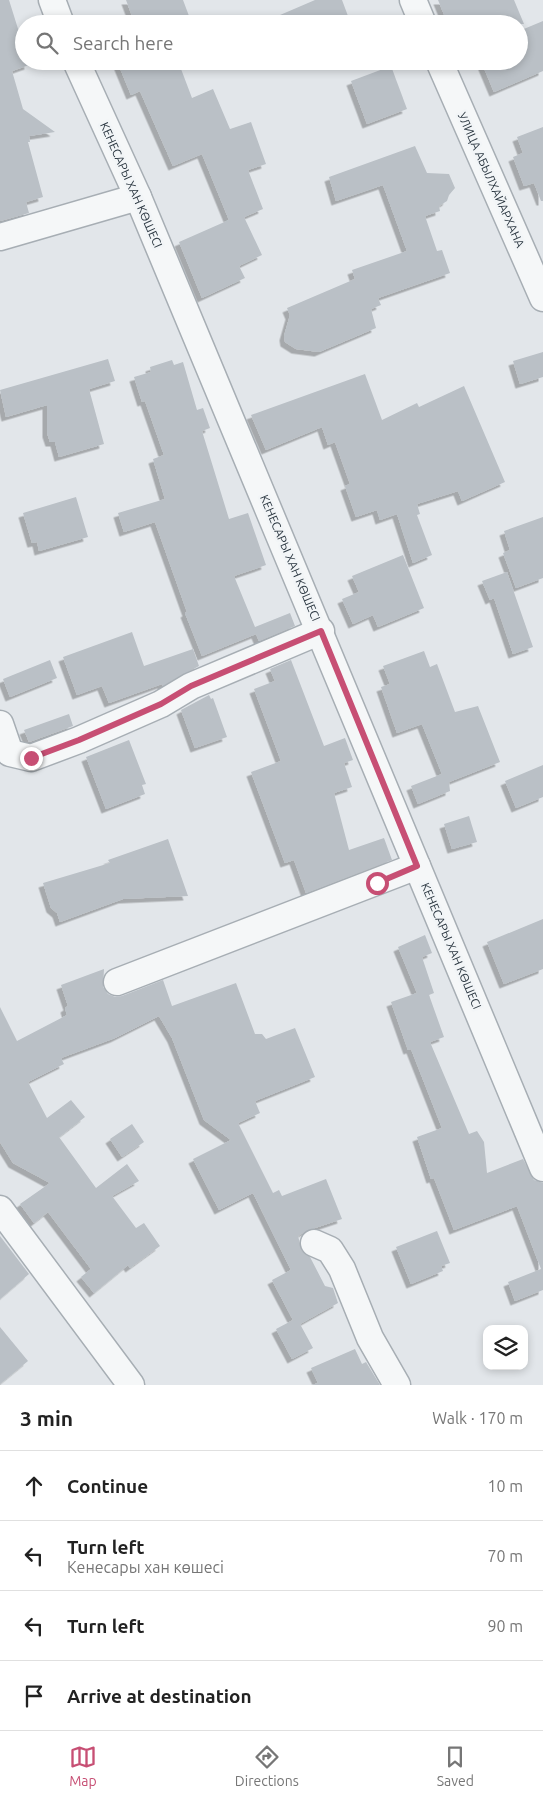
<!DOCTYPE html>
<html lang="en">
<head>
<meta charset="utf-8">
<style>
	body { margin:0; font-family:Ubuntu,sans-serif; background:#f2f2f2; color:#222 }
	.controls { position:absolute; right:15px; bottom:15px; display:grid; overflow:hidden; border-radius:10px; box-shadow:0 2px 8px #0003 }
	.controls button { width:45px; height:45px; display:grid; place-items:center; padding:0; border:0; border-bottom:1px solid #e0e0e0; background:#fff; color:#222; font:25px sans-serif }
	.stop { position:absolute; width:15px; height:15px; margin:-11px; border:4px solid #c74f74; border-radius:50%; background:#fff }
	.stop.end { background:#c74f74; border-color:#fff; box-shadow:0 1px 5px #0008 }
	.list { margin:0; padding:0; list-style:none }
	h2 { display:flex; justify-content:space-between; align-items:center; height:65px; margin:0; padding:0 20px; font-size:21px }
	h2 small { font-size:16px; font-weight:400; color:#767676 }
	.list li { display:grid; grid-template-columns:32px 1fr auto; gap:15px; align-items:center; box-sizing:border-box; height:70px; padding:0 20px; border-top:1px solid #e0e0e0 }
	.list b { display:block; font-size:19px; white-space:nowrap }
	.list p { margin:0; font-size:16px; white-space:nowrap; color:#767676 }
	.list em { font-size:16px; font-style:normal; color:#767676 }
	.icon { flex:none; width:28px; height:28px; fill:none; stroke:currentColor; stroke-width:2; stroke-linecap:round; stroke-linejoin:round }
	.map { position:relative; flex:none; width:543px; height:1385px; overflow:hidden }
	.search { position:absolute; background:#fff; box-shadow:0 2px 8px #0003; left:15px; right:15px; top:15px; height:55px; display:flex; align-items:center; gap:12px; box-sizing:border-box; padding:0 18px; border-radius:28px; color:#767676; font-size:19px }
	.sheet { height:345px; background:#fff }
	nav { display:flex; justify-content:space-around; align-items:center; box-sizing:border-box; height:70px; border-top:1px solid #e0e0e0; background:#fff; font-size:14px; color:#767676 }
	nav a { display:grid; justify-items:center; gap:2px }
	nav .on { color:#c74f74 }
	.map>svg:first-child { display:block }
	.building { fill:#bac0c6; filter:url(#shadow) }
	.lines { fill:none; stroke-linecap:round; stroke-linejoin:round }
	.minor-casing { stroke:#a7aeb4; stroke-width:29 }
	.minor { stroke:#f5f7f8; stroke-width:26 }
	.route { stroke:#c74f74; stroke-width:6 }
	.labels { text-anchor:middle; stroke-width:5; stroke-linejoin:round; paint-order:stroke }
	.street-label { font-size:12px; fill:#2b3741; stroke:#f2f5f7 }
</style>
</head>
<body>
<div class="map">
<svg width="543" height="1385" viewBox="0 0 543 1385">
	<defs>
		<filter id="shadow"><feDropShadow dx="-4.5" dy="4.5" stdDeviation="0" flood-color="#0004"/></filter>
	</defs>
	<rect width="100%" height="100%" fill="#e2e6ea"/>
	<g class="building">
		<polygon points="0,0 9,0 24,48 24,61 28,61 29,65 12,71 23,109 55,132 29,136 30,142 28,142 43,197 26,202 29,213 0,221"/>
		<polygon points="126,0 183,0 192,24 135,24"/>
		<polygon points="315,0 342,0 351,24 259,24"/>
		<polygon points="438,0 514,0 524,24 448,24"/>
		<polygon points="543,21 543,71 494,92 481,61 519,61 519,31"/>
		<polygon points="117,61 178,61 192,98 213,89 230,129 251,122 266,164 248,170 263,209 244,217 262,255 239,266 245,278 202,298 179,242 229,220 202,154 173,166 140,91 131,95"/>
		<polygon points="391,66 407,109 367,124 351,81"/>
		<polygon points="543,127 543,201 541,201 534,183 524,186 513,157 523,153 517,137"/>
		<polygon points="415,146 427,173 449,174 455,188 449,195 447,201 439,206 440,211 425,216 437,251 442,250 450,273 378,298 381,305 371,309 376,328 319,352 296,349 285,342 284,336 290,315 287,308 355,279 352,270 407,251 383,185 336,201 329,177"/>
		<polygon points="543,352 543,377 520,384 513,361"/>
		<polygon points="108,359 115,381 89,389 104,444 59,457 55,442 50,442 47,433 47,405 6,417 0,390"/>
		<polygon points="172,360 174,365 183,362 197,410 203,408 210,428 202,431 229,519 248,513 266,565 234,576 255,627 290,613 295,626 259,641 256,634 202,656 185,613 187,612 155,522 124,532 118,513 165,499 153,459 164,455 145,401 142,402 134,377 151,372 150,367"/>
		<polygon points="365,374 382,420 417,403 419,407 464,386 505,482 462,501 458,491 417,504 420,514 417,515 432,555 413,563 397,514 380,520 377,510 356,517 345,486 350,484 335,442 328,445 322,427 266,450 251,415"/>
		<polygon points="76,497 88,537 39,551 37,542 32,543 23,513"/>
		<polygon points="543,517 543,578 516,588 503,553 510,550 504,531"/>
		<polygon points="403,555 424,608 378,627 373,615 353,624 342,599 359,592 352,576"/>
		<polygon points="507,572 533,647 513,654 494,598 490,600 482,581"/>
		<polygon points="132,632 144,666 193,649 199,666 163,686 162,684 109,703 102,686 77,695 63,657"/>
		<polygon points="424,651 430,667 437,664 455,712 478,706 500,762 449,782 450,791 418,804 411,786 442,774 422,724 397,733 381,687 390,684 383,666"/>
		<polygon points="50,660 57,678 10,697 3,679"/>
		<polygon points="291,660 324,746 345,738 353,760 344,763 352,787 334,793 349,850 384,838 392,860 306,893 294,860 285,863 251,772 281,761 254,689 275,681 270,669"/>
		<polygon points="209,695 211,699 213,698 227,737 195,748 181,710"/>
		<polygon points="69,714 73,726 29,742 24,730"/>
		<polygon points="129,740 146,784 142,785 145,794 106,809 86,757"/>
		<polygon points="543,765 543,797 516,808 505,781"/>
		<polygon points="469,816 477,842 452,849 444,824"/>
		<polygon points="168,839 188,896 123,899 60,922 57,913 51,908 43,883 110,863 108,860"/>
		<polygon points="543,919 543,969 504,984 487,942"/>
		<polygon points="425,935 432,953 422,957 434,993 429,995 444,1037 430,1042 469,1134 477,1131 484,1142 487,1173 523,1159 534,1180 543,1183 543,1290 515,1301 508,1282 541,1269 517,1206 454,1230 434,1178 431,1179 417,1137 442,1128 411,1049 408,1050 391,1002 417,993 398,947"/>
		<polygon points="104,969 103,987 108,994 115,997 122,996 163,980 172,1006 236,983 255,1034 262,1034 266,1039 295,1028 315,1077 255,1101 260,1113 238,1123 273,1193 279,1190 282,1196 326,1179 342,1219 306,1231 298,1236 302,1251 310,1257 325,1286 333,1288 338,1303 300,1324 313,1348 292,1359 276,1329 293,1320 272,1280 291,1270 253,1193 219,1210 193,1159 231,1140 204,1120 172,1038 159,1016 115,1038 61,1058 64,1064 28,1082 47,1118 71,1100 85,1117 59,1137 96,1188 127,1164 139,1181 112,1196 136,1228 144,1223 160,1246 130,1268 128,1265 94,1293 81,1277 91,1269 48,1212 34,1223 20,1204 50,1183 13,1163 0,1142 0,1007 17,1041 67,1015 65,1008 68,1006 61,985"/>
		<polygon points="132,1124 144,1142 122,1157 110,1139"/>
		<polygon points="437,1231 450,1263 441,1266 443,1271 411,1284 396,1247"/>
		<polygon points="0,1236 29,1274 0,1299"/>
		<polygon points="0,1327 28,1361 0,1384"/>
		<polygon points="355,1349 362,1364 366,1362 380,1385 312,1385 318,1383 311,1368"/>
	</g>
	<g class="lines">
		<defs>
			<g id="minor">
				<polyline points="52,0 61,24"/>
				<polyline points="413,0 423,24"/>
				<polyline points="76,61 138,197 543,1168"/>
				<polyline points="439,61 543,298"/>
				<polyline points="0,237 138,197"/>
				<polyline points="0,724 10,753 31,758 79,740 161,704 191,686 321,631"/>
				<polyline points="117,982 417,866"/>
				<polyline points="0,1209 131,1385"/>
				<polyline points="314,1243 330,1250 342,1269 370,1338 397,1385"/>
			</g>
		</defs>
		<use href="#minor" class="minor-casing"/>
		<use href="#minor" class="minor"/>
	</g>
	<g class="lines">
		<polyline class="route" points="31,758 79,740 161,704 191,686 321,631 417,866 377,883"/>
	</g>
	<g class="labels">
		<g class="street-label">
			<text transform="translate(491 180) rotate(66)" y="4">УЛИЦА АБЫЛХАЙАРХАНА</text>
			<text transform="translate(131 185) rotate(66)" y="4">КЕНЕСАРЫ ХАН КӨШЕСІ</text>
			<text transform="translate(290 558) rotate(67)" y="4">КЕНЕСАРЫ ХАН КӨШЕСІ</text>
			<text transform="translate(451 946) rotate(67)" y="4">КЕНЕСАРЫ ХАН КӨШЕСІ</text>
		</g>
	</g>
</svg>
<div class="controls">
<button><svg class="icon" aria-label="layers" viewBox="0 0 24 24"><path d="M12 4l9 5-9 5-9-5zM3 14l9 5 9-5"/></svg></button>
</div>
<div class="stop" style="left:377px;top:883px"></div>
<div class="stop end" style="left:31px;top:758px"></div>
<div class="search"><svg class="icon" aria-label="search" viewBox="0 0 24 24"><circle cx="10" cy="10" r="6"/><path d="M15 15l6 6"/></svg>Search here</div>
</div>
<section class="sheet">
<h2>3 min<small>Walk · 170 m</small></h2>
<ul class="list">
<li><svg class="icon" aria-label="ahead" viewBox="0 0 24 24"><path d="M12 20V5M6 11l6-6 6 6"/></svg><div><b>Continue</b></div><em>10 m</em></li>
<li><svg class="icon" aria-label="left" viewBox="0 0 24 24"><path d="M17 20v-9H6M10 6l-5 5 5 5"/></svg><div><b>Turn left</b><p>Кенесары хан көшесі</p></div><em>70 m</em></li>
<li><svg class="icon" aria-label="left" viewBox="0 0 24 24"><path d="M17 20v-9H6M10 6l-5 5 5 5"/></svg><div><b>Turn left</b></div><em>90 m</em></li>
<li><svg class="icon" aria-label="arrive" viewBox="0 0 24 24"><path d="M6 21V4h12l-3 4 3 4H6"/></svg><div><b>Arrive at destination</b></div></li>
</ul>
</section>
<nav>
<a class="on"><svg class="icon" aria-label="map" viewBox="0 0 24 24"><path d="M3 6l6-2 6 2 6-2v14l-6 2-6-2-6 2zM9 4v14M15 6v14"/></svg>Map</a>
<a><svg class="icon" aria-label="directions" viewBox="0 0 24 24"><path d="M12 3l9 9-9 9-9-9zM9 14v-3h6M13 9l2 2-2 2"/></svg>Directions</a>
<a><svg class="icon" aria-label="saved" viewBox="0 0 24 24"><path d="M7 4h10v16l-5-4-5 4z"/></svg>Saved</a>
</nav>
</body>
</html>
